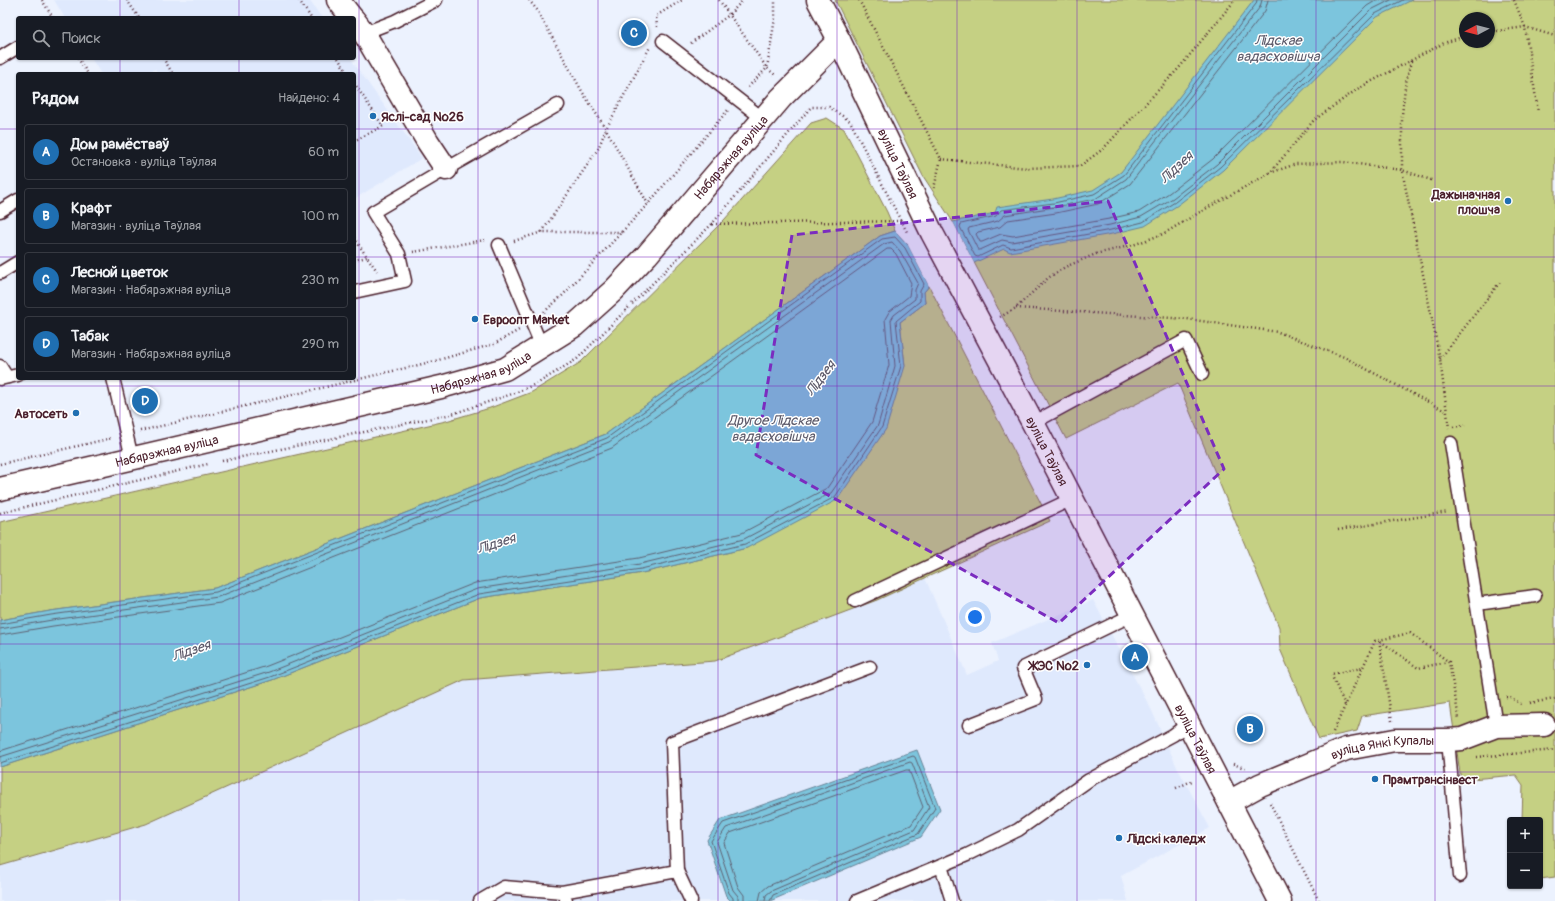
<!DOCTYPE html>
<html lang="ru">
<head>
<meta charset="utf-8">
<style>
	body { margin:0; font-family:Pangolin,sans-serif; background:#242831; color:#f1f3f6 }
	.controls { position:absolute; right:12px; bottom:12px; display:grid; overflow:hidden; border-radius:4px; box-shadow:0 1px 3px #0004 }
	.controls button { width:36px; height:36px; display:grid; place-items:center; padding:0; border:0; border-bottom:1px solid #363941; background:#171b24; color:#f1f3f6; font:20px sans-serif }
	.compass { position:absolute; left:1459px; top:12px; width:36px; height:36px; border-radius:50%; background:#171b24; box-shadow:0 1px 3px #0004; rotate:263deg }
	.you { position:absolute; left:975px; top:617px; width:14px; height:14px; margin:-10px; border:3px solid #fff; border-radius:50%; background:#1a73e8; box-shadow:0 0 0 6px #1a73e833 }
	.badge { display:grid; place-items:center; width:26px; height:26px; border-radius:50%; background:#1f6fb2; color:#fff; font-size:13px; font-weight:700 }
	.pin { position:absolute; translate:-50% -50%; border:2px solid #fff; box-shadow:0 1px 4px #0006 }
	.list { margin:0; padding:0; list-style:none }
	h2 { display:flex; justify-content:space-between; align-items:center; height:52px; margin:0; padding:0 16px; font-size:17px }
	h2 small { font-size:13px; font-weight:400; color:#9ea1a6 }
	.list li { display:grid; grid-template-columns:26px 1fr auto; gap:12px; align-items:center; box-sizing:border-box; height:56px; margin:0 8px 8px; padding:0 8px; border:1px solid #363941; border-radius:4px }
	.list b { display:block; font-size:15px; white-space:nowrap }
	.list p { margin:0; font-size:13px; white-space:nowrap; color:#9ea1a6 }
	.list em { font-size:13px; font-style:normal; color:#9ea1a6 }
	.icon { flex:none; width:22px; height:22px; fill:none; stroke:currentColor; stroke-width:2; stroke-linecap:round; stroke-linejoin:round }
	.map { position:relative; flex:none; width:1555px; height:901px; overflow:hidden }
	.search { position:absolute; background:#171b24; box-shadow:0 1px 3px #0004; left:16px; top:16px; width:340px; height:44px; display:flex; align-items:center; gap:10px; box-sizing:border-box; padding:0 14px; border-radius:4px; color:#9ea1a6; font-size:15px }
	.panel { position:absolute; background:#171b24; box-shadow:0 1px 3px #0004; left:16px; top:72px; width:340px; height:308px; border-radius:4px }
	.map>svg:first-child { display:block }
	.built { fill:#dfe9fd }
	.green { fill:#c5d083; stroke:#887857; fill-rule:evenodd }
	.water { fill:#7cc5dd; stroke:#688396 }
	.pier { fill:#ecf2fe }
	.lines { fill:none; stroke-linecap:round; stroke-linejoin:round }
	.shore { stroke:#5e6172; stroke-width:1 }
	.service-casing { stroke:#4a1f2b; stroke-width:15 }
	.minor-casing { stroke:#4a1f2b; stroke-width:25 }
	.secondary-casing { stroke:#4a1f2b; stroke-width:25 }
	.path { stroke:#4a1f2b; stroke-width:2.5; stroke-dasharray:1 3; stroke-linecap:butt }
	.service { stroke:#fff; stroke-width:12 }
	.minor { stroke:#fff; stroke-width:22 }
	.secondary { stroke:#fff; stroke-width:22 }
	.marked { fill:#7b2cbf; fill-opacity:0.2; stroke:#7b2cbf; stroke-width:3; stroke-dasharray:8 5; stroke-linejoin:round }
	.grid { fill:none; stroke:#7b2cbf; stroke-width:1; stroke-opacity:0.55 }
	.poi-dot { fill:#1f6fb2; stroke:#fff; stroke-width:1.5 }
	.labels { text-anchor:middle; stroke-width:3; stroke-linejoin:round; paint-order:stroke }
	.poi-label { font-size:13px; font-weight:bold; fill:#4a1f2b; stroke:#fff; text-anchor:start }
	.street-label { font-size:13px; fill:#4a1f2b; stroke:#fff }
	.water-label { font-size:14px; font-style:italic; fill:#5c5969; stroke:#fff }
</style>
</head>
<body>
<div class="map">
<svg width="1555" height="901" viewBox="0 0 1555 901">
	<rect width="100%" height="100%" fill="#ecf2fe"/>
	<filter id="ink" filterUnits="userSpaceOnUse"><feTurbulence type="fractalNoise" baseFrequency=".025" numOctaves="2"/><feDisplacementMap in="SourceGraphic" scale="8" xChannelSelector="R" yChannelSelector="G"/><feConvolveMatrix kernelMatrix="1 2 1 2 8 2 1 2 1" color-interpolation-filters="sRGB"/></filter>
	<g filter="url(#ink)">
		<g class="built">
			<polygon points="54,0 309,0 322,18 65,18"/>
			<polygon points="91,58 350,58 422,158 354,199 354,74 159,74 155,69 146,74 101,74"/>
			<polygon points="925,578 967,675 998,661 992,643 1093,600 1152,711 1177,767 1210,828 1121,876 1128,901 0,901 0,866 146,824 464,680 715,661 877,600"/>
		</g>
		<g class="green">
			<path d="M835,0H1555V877L1540,879V820H1522L1523,785L1516,775L1461,780L1450,703L1362,716L1357,731L1319,739L1280,649L1279,627L1178,383L1066,439L953,222L923,176ZM1465,18H1489V42H1465Z"/>
			<polygon points="827,118 844,129 887,212 895,231 880,236 606,434 215,588 50,611 0,620 0,522 446,421 490,408 532,392 581,362 724,220 811,123"/>
			<polygon points="929,286 1050,521 877,600 715,661 464,680 146,824 0,866 0,767 272,680 480,598 642,573 747,548 905,366 900,322 925,303 924,292"/>
		</g>
		<g class="water">
			<polygon points="1254,0 1412,0 1377,17 1223,170 1178,205 1145,226 1112,234 1010,252 1004,249 974,263 953,222 995,213 997,207 1053,199 1093,190 1121,172"/>
			<polygon points="895,231 908,245 929,286 924,292 925,303 900,322 905,366 886,429 837,500 747,548 642,573 480,598 272,680 0,767 0,620 50,611 215,588 606,434 880,236"/>
			<polygon points="917,750 940,809 921,837 770,901 731,901 726,896 707,840 720,820"/>
		</g>
		<g class="pier">
			<polygon points="953,222 974,263 972,264 952,223"/>
			<polygon points="910,244 931,285 929,286 908,245"/>
		</g>
		<g class="lines">
			<g class="shore">
				<polyline points="1257,0 1256,4 1124,175 1094,194 1054,203 1001,210 996,216 961,224 960,227 975,256 978,257 1003,245 1011,248 1111,230 1143,222 1175,202 1220,167 1375,14 1403,0"/>
				<polyline points="1262,0 1260,7 1126,179 1095,199 1055,207 1005,215 998,221 969,228 968,230 978,250 980,250 1002,240 1012,242 1110,225 1141,217 1173,198 1217,164 1371,10 1391,0"/>
				<polyline points="1268,0 1265,11 1130,184 1098,204 1056,213 1008,220 1000,227 978,232 976,234 980,242 982,242 1001,234 1013,236 1109,219 1139,212 1169,193 1213,159 1367,6 1377,0"/>
				<polyline points="0,624 51,615 216,592 607,438 882,239 895,237 905,248 924,284 920,291 920,301 896,321 901,366 882,427 835,497 745,544 641,569 479,594 270,677 0,763"/>
				<polyline points="0,629 52,620 218,597 609,442 884,244 892,242 900,251 918,283 915,290 915,299 894,315 891,320 895,366 878,425 831,493 744,539 640,564 477,589 269,672 0,757"/>
				<polyline points="0,635 53,626 220,603 612,448 887,249 891,249 896,254 911,283 909,296 889,312 885,319 889,365 872,422 827,488 742,533 639,558 475,583 267,666 0,751"/>
				<polyline points="733,901 733,898 729,893 711,841 723,823 913,756 915,757 935,808 918,834 773,895 770,901"/>
				<polyline points="738,901 738,896 733,890 717,842 726,828 910,762 912,763 929,807 914,830 771,891 766,895 765,901"/>
				<polyline points="744,901 744,895 738,887 724,843 730,833 906,770 909,770 923,807 911,825 768,886 761,892 759,901"/>
			</g>
			<defs>
				<g id="service">
					<polyline points="364,33 395,21 436,0"/>
					<polyline points="663,41 762,118"/>
					<polyline points="0,58 18,47"/>
					<polyline points="0,211 18,200"/>
					<polyline points="499,245 542,347"/>
					<polyline points="0,273 18,262"/>
					<polyline points="354,292 405,281 399,254 373,212 446,169 558,105"/>
					<polyline points="0,366 7,377"/>
					<polyline points="113,378 132,458"/>
					<polyline points="0,379 18,375"/>
					<polyline points="1033,423 1186,340 1202,374"/>
					<polyline points="1451,443 1496,726"/>
					<polyline points="855,601 1072,499"/>
					<polyline points="1477,604 1535,596"/>
					<polyline points="969,725 1036,699 1023,668 1132,615"/>
					<polyline points="1448,740 1460,876"/>
					<polyline points="941,866 952,901"/>
					<polyline points="677,871 691,901"/>
					<polyline points="566,900 566,901"/>
					<polyline points="480,901 504,887 562,892 677,871 672,742 870,667"/>
					<polyline points="857,901 967,855 1018,830 1089,780 1173,735 1189,723"/>
				</g>
				<g id="minor">
					<polyline points="338,0 352,18"/>
					<polyline points="354,20 364,33 428,142 446,169"/>
					<path id="s1" d="M0,489L441,387L505,369L574,326L614,290L647,255L781,98L839,40"/>
					<path id="s2" d="M1229,802L1260,785L1346,749L1395,740H1448L1462,739L1496,726L1544,725"/>
				</g>
				<g id="secondary">
					<path id="s3" d="M818,0L839,40L932,233L1033,423L1280,901"/>
				</g>
			</defs>
			<use href="#service" class="service-casing"/>
			<use href="#minor" class="minor-casing"/>
			<use href="#secondary" class="secondary-casing"/>
			<g class="path">
				<polyline points="42,0 53,18"/>
				<polyline points="127,0 139,18"/>
				<polyline points="299,0 311,18"/>
				<polyline points="529,0 537,10 583,93 606,129 648,204"/>
				<polyline points="719,0 767,68 775,75"/>
				<polyline points="859,0 941,159 934,188"/>
				<polyline points="1514,0 1525,27 1538,112"/>
				<polyline points="657,27 656,16 682,0"/>
				<polyline points="1489,32 1525,27 1555,36"/>
				<polyline points="691,43 729,15 743,0"/>
				<polyline points="78,58 88,74"/>
				<polyline points="163,58 173,74"/>
				<polyline points="338,58 348,74"/>
				<polyline points="1411,61 1405,87 1402,115 1402,170 1440,359 1449,428"/>
				<polyline points="354,83 383,126 354,141"/>
				<polyline points="748,87 767,68 775,18 775,0"/>
				<polyline points="941,159 1027,168 1080,166 1103,149 1179,68 1235,0"/>
				<polyline points="1270,173 1296,164 1343,162 1402,170 1434,181"/>
				<polyline points="712,224 901,221 907,232"/>
				<polyline points="542,232 598,149 606,129 650,47"/>
				<polyline points="354,238 377,271"/>
				<polyline points="514,241 542,232 622,232"/>
				<polyline points="413,252 485,240"/>
				<polyline points="354,260 367,257"/>
				<polyline points="632,304 712,224 811,107 829,107 850,121 901,221 903,223"/>
				<polyline points="1016,308 1187,319 1278,332 1344,357 1445,411"/>
				<polyline points="544,312 562,296 648,204 728,110"/>
				<polyline points="1000,317 1016,308 1048,278 1065,267 1096,254 1133,245 1163,234 1207,208 1270,173 1314,120 1359,88 1444,43 1465,36"/>
				<polyline points="1440,359 1500,282"/>
				<polyline points="1453,427 1465,425"/>
				<polyline points="140,431 435,361 494,344 519,330"/>
				<polyline points="222,461 452,414 515,393 538,383 577,359 629,307"/>
				<polyline points="0,464 112,438"/>
				<polyline points="0,513 208,464"/>
				<polyline points="1338,530 1448,512"/>
				<polyline points="1506,697 1510,697 1521,704"/>
				<polyline points="1530,703 1555,699"/>
				<polyline points="1345,705 1331,674 1362,668"/>
				<polyline points="1392,721 1379,640 1418,668 1448,662"/>
				<polyline points="1333,732 1375,641 1410,633 1449,662 1459,719"/>
				<polyline points="1476,757 1555,750"/>
				<polyline points="1233,764 1247,769"/>
				<polyline points="1176,788 1194,780"/>
				<polyline points="1270,803 1319,901"/>
			</g>
			<use href="#service" class="service"/>
			<use href="#minor" class="minor"/>
			<use href="#secondary" class="secondary"/>
		</g>
	</g>
	<path class="marked" d="M1108,201L1224,469L1059,623L756,455L792,235Z"/>
	<path class="grid" d="M120,0V18M239,0V18M359,0V901M478,0V901M598,0V901M718,0V901M837,0V901M957,0V901M1077,0V901M1196,0V901M1316,0V901M1435,0V901M120,58V74M239,58V74M0,129H18M354,129H1555M0,257H18M354,257H1555M120,378V901M239,378V901M0,386H1555M0,515H1555M0,644H1555M0,772H1555"/>
	<g class="poi-dot">
		<circle cx="373" cy="116" r="4"/>
		<circle cx="1508" cy="201" r="4"/>
		<circle cx="475" cy="319" r="4"/>
		<circle cx="76" cy="413" r="4"/>
		<circle cx="1087" cy="665" r="4"/>
		<circle cx="1375" cy="779" r="4"/>
		<circle cx="1119" cy="838" r="4"/>
	</g>
	<g class="labels">
		<g class="poi-label">
			<text x="381" y="121">Яслі-сад №26</text>
			<text x="1500" y="199" text-anchor="end">Дажыначная<tspan x="1500" dy="15">плошча</tspan></text>
			<text x="483" y="324">Евроопт Market</text>
			<text x="68" y="418" text-anchor="end">Автосеть</text>
			<text x="1079" y="670" text-anchor="end">ЖЭС №2</text>
			<text x="1383" y="784">Прамтрансінвест</text>
			<text x="1127" y="843">Лідскі каледж</text>
		</g>
		<g class="street-label">
			<text dy="5" stroke="none"><textPath href="#s1" startOffset="831">Набярэжная вуліца</textPath></text>
			<text dy="5" stroke="none"><textPath href="#s3" startOffset="182">вуліца Таўлая</textPath></text>
			<text dy="5" stroke="none"><textPath href="#s1" startOffset="495">Набярэжная вуліца</textPath></text>
			<text dy="5" stroke="none"><textPath href="#s1" startOffset="171">Набярэжная вуліца</textPath></text>
			<text dy="5" stroke="none"><textPath href="#s3" startOffset="506">вуліца Таўлая</textPath></text>
			<text dy="5" stroke="none"><textPath href="#s3" startOffset="830">вуліца Таўлая</textPath></text>
			<text dy="5" stroke="none"><textPath href="#s2" startOffset="165">вуліца Янкі Купалы</textPath></text>
		</g>
		<g class="water-label">
			<text x="1278" y="45">Лідскае<tspan x="1278" dy="16">вадасховішча</tspan></text>
			<text transform="translate(1176 167) rotate(-43)" y="5">Лідзея</text>
			<text transform="translate(820 378) rotate(-53)" y="5">Лідзея</text>
			<text x="773" y="425">Другое Лідскае<tspan x="773" dy="16">вадасховішча</tspan></text>
			<text transform="translate(496 543) rotate(-18)" y="5">Лідзея</text>
			<text transform="translate(191 650) rotate(-19)" y="5">Лідзея</text>
		</g>
	</g>
</svg>
<div class="controls">
<button>+</button>
<button>−</button>
</div>
<svg class="compass" viewBox="-18 -18 36 36"><path d="M0-13l5 13h-10z" fill="#e53935"/><path d="M0 13l5-13h-10z" fill="#9ea1a6"/></svg>
<div class="you"></div>
<div class="pin badge" style="left:1135px;top:657px">A</div>
<div class="pin badge" style="left:1250px;top:729px">B</div>
<div class="pin badge" style="left:634px;top:33px">C</div>
<div class="pin badge" style="left:145px;top:401px">D</div>
<div class="search"><svg class="icon" aria-label="search" viewBox="0 0 24 24"><circle cx="10" cy="10" r="6"/><path d="M15 15l6 6"/></svg>Поиск</div>
<section class="panel">
<h2>Рядом<small>Найдено: 4</small></h2>
<ul class="list">
<li><span class="badge">A</span><div><b>Дом рамёстваў</b><p>Остановка · вуліца Таўлая</p></div><em>60 m</em></li>
<li><span class="badge">B</span><div><b>Крафт</b><p>Магазин · вуліца Таўлая</p></div><em>100 m</em></li>
<li><span class="badge">C</span><div><b>Лесной цветок</b><p>Магазин · Набярэжная вуліца</p></div><em>230 m</em></li>
<li><span class="badge">D</span><div><b>Табак</b><p>Магазин · Набярэжная вуліца</p></div><em>290 m</em></li>
</ul>
</section>
</div>
</body>
</html>
